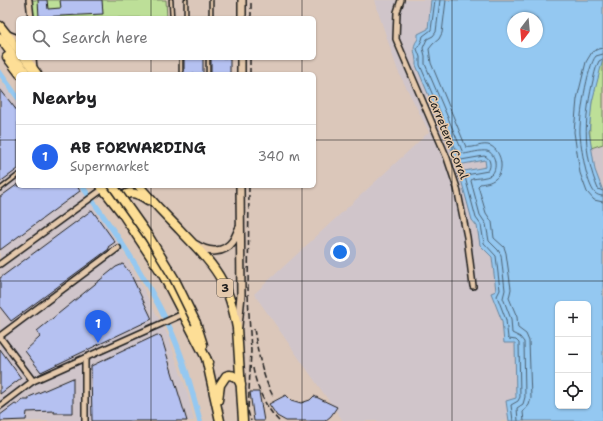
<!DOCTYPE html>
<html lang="en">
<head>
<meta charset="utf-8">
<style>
	body { margin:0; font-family:"Shantell Sans",sans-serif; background:#f6f6f6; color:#202124 }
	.controls { position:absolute; right:12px; bottom:12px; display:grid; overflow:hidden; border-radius:6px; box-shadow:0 1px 3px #0004 }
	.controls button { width:36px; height:36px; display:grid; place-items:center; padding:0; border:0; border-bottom:1px solid #e0e0e0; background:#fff; color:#202124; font:20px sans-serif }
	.compass { position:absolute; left:507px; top:12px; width:36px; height:36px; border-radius:50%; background:#fff; box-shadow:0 1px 3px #0004; rotate:196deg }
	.you { position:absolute; left:340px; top:252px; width:14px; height:14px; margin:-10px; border:3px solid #fff; border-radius:50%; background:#1a73e8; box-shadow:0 0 0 6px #1a73e833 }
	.badge { display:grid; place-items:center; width:26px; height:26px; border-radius:50%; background:#2563eb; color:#fff; font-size:13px; font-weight:700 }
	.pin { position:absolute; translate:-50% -33px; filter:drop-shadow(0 1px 2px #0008) }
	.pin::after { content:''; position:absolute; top:21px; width:14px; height:12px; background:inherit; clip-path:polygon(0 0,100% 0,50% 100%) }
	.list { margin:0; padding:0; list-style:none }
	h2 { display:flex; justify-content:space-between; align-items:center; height:52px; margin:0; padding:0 16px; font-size:17px }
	h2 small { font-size:13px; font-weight:400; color:#757577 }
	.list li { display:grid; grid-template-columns:26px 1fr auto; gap:12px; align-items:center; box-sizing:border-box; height:64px; padding:0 16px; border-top:1px solid #e0e0e0 }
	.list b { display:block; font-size:15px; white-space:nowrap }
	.list p { margin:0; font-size:13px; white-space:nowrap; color:#757577 }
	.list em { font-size:13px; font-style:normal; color:#757577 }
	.icon { flex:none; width:22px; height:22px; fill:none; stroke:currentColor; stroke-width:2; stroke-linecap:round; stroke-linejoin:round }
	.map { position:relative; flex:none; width:603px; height:421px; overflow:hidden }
	.search { position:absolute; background:#fff; box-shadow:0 1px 3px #0004; left:16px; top:16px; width:300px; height:44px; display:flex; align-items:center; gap:10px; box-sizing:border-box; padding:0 14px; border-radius:6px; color:#757577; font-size:15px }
	.panel { position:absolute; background:#fff; box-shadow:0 1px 3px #0004; left:16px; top:72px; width:300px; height:116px; border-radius:6px }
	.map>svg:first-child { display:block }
	.built { fill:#d0c5ca }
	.green { fill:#bddf98; stroke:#6c7e5a }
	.water { fill:#94c8f1; stroke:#64839c; fill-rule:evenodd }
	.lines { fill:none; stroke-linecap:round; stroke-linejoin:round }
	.shore { stroke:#4c6171; stroke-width:1 }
	.canal { stroke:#94c8f1; stroke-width:5.5 }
	.building { fill:#b5c1f1; stroke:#1c1c1c }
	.service-casing { stroke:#1c1c1c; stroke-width:5.5 }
	.minor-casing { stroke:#1c1c1c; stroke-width:8 }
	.secondary-casing { stroke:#1c1c1c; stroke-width:10 }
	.primary-casing { stroke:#1c1c1c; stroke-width:11 }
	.service { stroke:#e5c9ac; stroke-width:2.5 }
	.minor { stroke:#e5c9ac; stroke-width:5 }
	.secondary { stroke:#e5c9ac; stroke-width:7 }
	.primary { stroke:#fdde96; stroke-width:8 }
	.rail { stroke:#1c1c1c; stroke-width:1.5; stroke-dasharray:6 3; stroke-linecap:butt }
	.primary-bridge-casing { stroke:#1c1c1c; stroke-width:11; stroke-linecap:butt }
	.primary-bridge { stroke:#fdde96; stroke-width:8 }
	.grid { fill:none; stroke:#1c1c1c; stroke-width:1; stroke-opacity:0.55 }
	.labels { text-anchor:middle; stroke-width:3; stroke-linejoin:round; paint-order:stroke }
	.shield { fill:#e5c9ac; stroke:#585047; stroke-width:1 }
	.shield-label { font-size:11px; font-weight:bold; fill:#1c1c1c }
	.street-label { font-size:12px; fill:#1c1c1c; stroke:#e5c9ac }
</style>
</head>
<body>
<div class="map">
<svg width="603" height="421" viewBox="0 0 603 421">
	<rect width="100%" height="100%" fill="#dbc7ba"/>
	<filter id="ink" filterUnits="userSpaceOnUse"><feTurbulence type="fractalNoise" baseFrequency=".025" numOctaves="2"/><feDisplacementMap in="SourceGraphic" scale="8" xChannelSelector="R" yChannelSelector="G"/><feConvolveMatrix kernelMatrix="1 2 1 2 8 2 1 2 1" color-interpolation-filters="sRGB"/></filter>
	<g filter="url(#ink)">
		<g class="built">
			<polygon points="374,0 431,0 428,29 415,43 413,50 416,58 416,66 457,165 485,160 486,167 459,172 472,220 477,226 480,245 492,257 496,291 491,293 502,321 504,343 515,343 516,398 506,401 509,421 343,421 254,294 429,132 398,71"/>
			<polygon points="0,80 18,104 18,186 80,186 111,228 168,336 188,395 194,421 0,421"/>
			<polygon points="603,144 603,191 595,170 591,148"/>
		</g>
		<g class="green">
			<polygon points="32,0 166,0 167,18 33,18"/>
			<path d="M603,59V144L591,148C587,119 593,86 603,59Z"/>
		</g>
		<path class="water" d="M431,0H603V59L592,102L589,132L595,170L603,191V421H509L506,401L516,398L515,343H504L502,321L491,293L496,291L492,257L480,245L477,226L472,220L459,172L486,167L485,160L458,165L416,65C417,55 410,48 418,39V34L428,29ZM513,18H537V42H513ZM558,304H588V406H558Z"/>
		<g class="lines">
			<g class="shore">
				<path d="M435,0L431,30L423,36L422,40L417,49L420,57V65L460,159L461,160L484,156C490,157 492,166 488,171L466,175L465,177L476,218L481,225L484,243L496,256L500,290L497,296L506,320L508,338L509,339L516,340L519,343L520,397L518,401L511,405L513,421"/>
				<path d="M440,0L436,32L433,36L427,39L423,48L425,56V64L463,153L464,154C471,153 480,150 487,151C496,153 498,170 491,175C486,178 478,178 472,179L471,181L480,215L486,224L489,241L498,250L501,255L505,290L503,298L511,319L512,333L520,337L524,342L525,397L523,404L517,408L518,421"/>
				<path d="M446,0L442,33L439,39L433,44L429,49L431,63L466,147C474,149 483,142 491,146C502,152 505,172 495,179C490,183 485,183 480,184L478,186L486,213L492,222L494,238L504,247L506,253L511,289L509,298L517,317L518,328L526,334L529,341L531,398L529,405L523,412L524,421"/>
				<polyline points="603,48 598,49 592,52 586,62 577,99 574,132 580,173 587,192 594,200 603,202"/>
				<path d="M603,54L596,56C587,66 579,120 580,134C581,147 586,183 595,193C597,195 600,196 603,196"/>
				<path d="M603,59L599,61C595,68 594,77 592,85C584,121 583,153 598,189L603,191"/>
			</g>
			<g class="canal">
				<polyline points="0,73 18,98"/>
				<path d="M82,186C113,229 143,272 166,320C182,352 191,387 200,421"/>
			</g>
		</g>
		<g class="building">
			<polygon points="38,0 47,0 48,9 61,8 60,0 102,0 103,14 39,17"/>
			<rect x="184" y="58" width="19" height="16"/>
			<rect x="211" y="58" width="19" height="16"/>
			<polygon points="0,89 18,112 18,169 0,182"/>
			<polygon points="18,184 18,186 77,186 80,191 0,250 0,197"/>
			<polygon points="92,210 115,242 108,247 109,249 11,321 0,307 0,278"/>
			<polygon points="123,264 130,273 152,319 41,372 25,351 40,337 37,331 116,267"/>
			<polygon points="157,335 161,336 187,421 92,421 91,366"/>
			<polygon points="0,349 21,378 0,394"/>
			<polygon points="73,378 73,413 54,413 54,411 27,412 26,420 0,421 0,415 15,404 17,405 23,400 29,400 29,397"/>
			<polygon points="250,392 259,392 264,421 254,421"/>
			<polygon points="286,395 291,400 301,403 310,400 314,396 337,407 331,416 325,421 286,421 277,416 269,404"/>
		</g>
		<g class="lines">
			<defs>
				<g id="service">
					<polyline points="171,0 172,18"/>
					<polyline points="186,0 186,18"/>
					<polyline points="210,18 211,14 211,0"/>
					<polyline points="181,58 181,74"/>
					<polyline points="208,58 208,74"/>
					<polyline points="0,189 18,175"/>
				</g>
				<g id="minor">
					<polyline points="29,0 31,18"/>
					<polyline points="401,0 397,12 396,39 447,158 457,188 467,237 473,286"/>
					<polyline points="8,34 18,38"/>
					<polyline points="33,58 34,69"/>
					<polyline points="0,264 103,189"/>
					<polyline points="0,336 118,248"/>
					<polyline points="0,337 33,381"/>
					<polyline points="85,358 85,421"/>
					<polyline points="0,406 33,381 183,314"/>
				</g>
				<g id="secondary">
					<polyline points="242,18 242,0"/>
					<polyline points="241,74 241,58"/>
					<path d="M196,245C208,253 224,254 233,241C236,237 237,233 239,229"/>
					<polyline points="238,326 241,295 240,186"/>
				</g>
				<g id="primary">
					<polyline points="0,26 18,49"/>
					<polyline points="0,38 27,74"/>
					<polyline points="7,57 20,74"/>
					<polyline points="25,58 37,74"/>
					<polyline points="101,186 122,213 163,275 208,362"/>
					<path d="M139,186C152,201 165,215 179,229C194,245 212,262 222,281C230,295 234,312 237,328L243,421"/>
					<path d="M121,205C124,187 137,193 148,200"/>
					<polyline points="196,323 203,345"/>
					<polyline points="206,358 220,421"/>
					<path d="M218,400L220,385L226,376C233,373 238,378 241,385"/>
				</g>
			</defs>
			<use href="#service" class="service-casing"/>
			<use href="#minor" class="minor-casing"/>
			<use href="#secondary" class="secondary-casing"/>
			<use href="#primary" class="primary-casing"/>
			<use href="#service" class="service"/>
			<use href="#minor" class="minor"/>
			<use href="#secondary" class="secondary"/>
			<use href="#primary" class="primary"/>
			<g class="rail">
				<polyline points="251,18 251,0"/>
				<polyline points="250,74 250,58"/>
				<polyline points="249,186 248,295 251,351 248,411 251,421"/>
				<path d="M254,329C258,353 262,375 273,396"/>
				<path d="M253,368C256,386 265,407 279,421"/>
			</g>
			<defs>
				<polyline id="primary-bridge" points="113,186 149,237 174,278 196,323"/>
			</defs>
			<use href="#primary-bridge" class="primary-bridge-casing"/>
			<use href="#primary-bridge" class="primary-bridge"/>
		</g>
	</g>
	<path class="grid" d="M151,0V18M302,0V18M452,0V421M151,58V74M302,58V74M0,140H18M314,140H603M151,186V421M302,186V421M0,281H603"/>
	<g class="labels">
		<rect class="shield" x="217" y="279" width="16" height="18" rx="3"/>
		<g class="shield-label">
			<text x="225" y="292">3</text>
		</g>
		<g class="street-label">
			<text transform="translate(448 137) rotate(68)" y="4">Carretera Coral</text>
		</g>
	</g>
</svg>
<div class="controls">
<button>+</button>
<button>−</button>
<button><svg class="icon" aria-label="locate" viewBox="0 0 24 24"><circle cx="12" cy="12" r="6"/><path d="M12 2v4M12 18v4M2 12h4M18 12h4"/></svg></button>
</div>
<svg class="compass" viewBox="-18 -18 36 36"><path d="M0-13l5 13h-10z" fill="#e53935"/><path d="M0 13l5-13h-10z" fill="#757577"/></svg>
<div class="you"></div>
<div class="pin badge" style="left:98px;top:343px">1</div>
<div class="search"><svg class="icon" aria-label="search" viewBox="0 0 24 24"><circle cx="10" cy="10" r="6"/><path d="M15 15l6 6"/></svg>Search here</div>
<section class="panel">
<h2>Nearby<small></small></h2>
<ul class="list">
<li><span class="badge">1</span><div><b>AB FORWARDING</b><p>Supermarket</p></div><em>340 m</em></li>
</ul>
</section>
</div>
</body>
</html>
